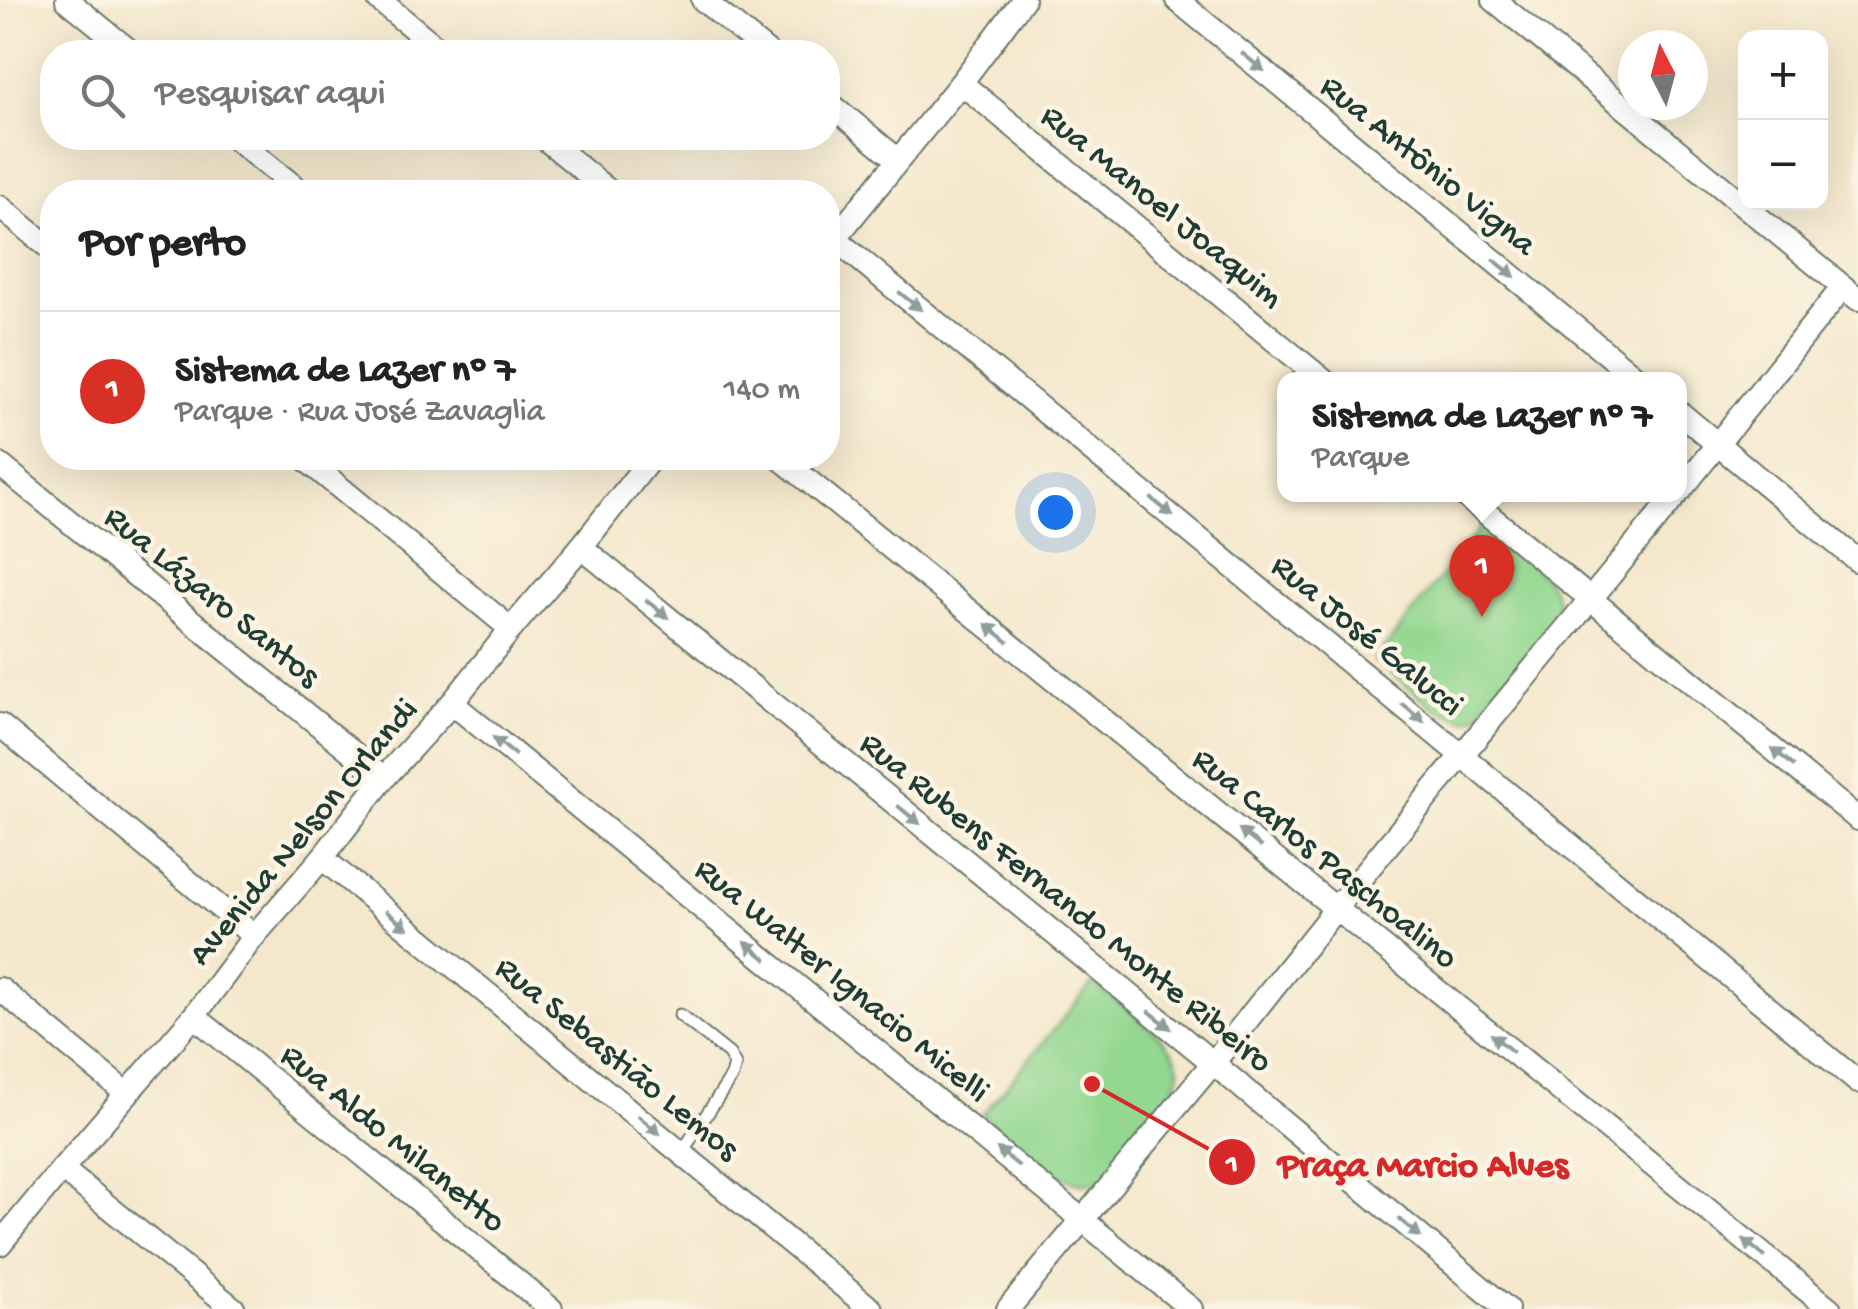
<!DOCTYPE html>
<html lang="pt">
<head>
<meta charset="utf-8">
<style>
	body { margin:0; font-family:"Gochi Hand",sans-serif; background:#f6f6f6; color:#222 }
	.controls { position:absolute; right:30px; top:30px; display:grid; overflow:hidden; border-radius:20px; box-shadow:0 10px 40px #0002 }
	.controls button { width:90px; height:90px; display:grid; place-items:center; padding:0; border:0; border-bottom:2px solid #e0e0e0; background:#fff; color:#222; font:50px sans-serif }
	.compass { position:absolute; left:1618px; top:30px; width:90px; height:90px; border-radius:50%; background:#fff; box-shadow:0 10px 40px #0002; rotate:354deg }
	.you { position:absolute; left:1055px; top:512px; width:35px; height:35px; margin:-25px; border:8px solid #fff; border-radius:50%; background:#1a73e8; box-shadow:0 0 0 15px #1a73e833 }
	.badge { display:grid; place-items:center; width:65px; height:65px; border-radius:50%; background:#d93025; color:#fff; font-size:32px; font-weight:700 }
	.pin { position:absolute; translate:-50% -82px; filter:drop-shadow(0 2px 5px #0008) }
	.pin::after { content:''; position:absolute; top:52px; width:35px; height:30px; background:inherit; clip-path:polygon(0 0,100% 0,50% 100%) }
	.popup { position:absolute; left:1277px; top:372px; width:410px; height:130px; box-sizing:border-box; display:grid; place-content:center; border-radius:20px; background:#fff; filter:drop-shadow(0 2px 8px #0005); font-size:32px; white-space:nowrap; color:#767676 }
	.popup b { font-size:38px; color:#222 }
	.popup::after { content:''; position:absolute; left:50%; top:100%; margin-left:-20px; border:20px solid transparent; border-top-color:#fff }
	.list { margin:0; padding:0; list-style:none }
	h2 { display:flex; justify-content:space-between; align-items:center; height:130px; margin:0; padding:0 40px; font-size:42px }
	h2 small { font-size:32px; font-weight:400; color:#767676 }
	.list li { display:grid; grid-template-columns:65px 1fr auto; gap:30px; align-items:center; box-sizing:border-box; height:160px; padding:0 40px; border-top:2px solid #e0e0e0 }
	.list b { display:block; font-size:38px; white-space:nowrap }
	.list p { margin:0; font-size:32px; white-space:nowrap; color:#767676 }
	.list em { font-size:32px; font-style:normal; color:#767676 }
	.icon { flex:none; width:55px; height:55px; fill:none; stroke:currentColor; stroke-width:2; stroke-linecap:round; stroke-linejoin:round }
	.map { position:relative; flex:none; width:1858px; height:1309px; overflow:hidden }
	.search { position:absolute; background:#fff; box-shadow:0 10px 40px #0002; left:40px; top:40px; width:800px; height:110px; display:flex; align-items:center; gap:25px; box-sizing:border-box; padding:0 35px; border-radius:40px; color:#767676; font-size:38px }
	.panel { position:absolute; background:#fff; box-shadow:0 10px 40px #0002; left:40px; top:180px; width:800px; height:290px; border-radius:40px }
	.map>svg:first-child { display:block }
	.green { fill:#93d790; stroke:#598a62; stroke-width:2.5 }
	.lines { fill:none; stroke-linecap:round; stroke-linejoin:round }
	.lane-casing { stroke:#6a7869; stroke-width:15 }
	.street-casing { stroke:#6a7869; stroke-width:26 }
	.lane { stroke:#fff; stroke-width:11 }
	.street { stroke:#fff; stroke-width:22 }
	.oneway { fill:#8f9e9a }
	.labels { text-anchor:middle; stroke-width:9; stroke-linejoin:round; paint-order:stroke }
	.street-label { font-size:35px; fill:#1f3d34; stroke:#fcf5e5 }
	.leader { fill:none; stroke:#d62828; stroke-width:4 }
	.callout-dot { fill:#d62828; stroke:#fcf5e5; stroke-width:4 }
	.mark-label { font-size:30px; text-anchor:middle; font-weight:bold; fill:#fff }
	.callout-label { font-size:38px; text-anchor:middle; font-weight:bold; fill:#d62828; stroke:#fcf5e5; stroke-width:9; stroke-linejoin:round; paint-order:stroke }
</style>
</head>
<body>
<div class="map">
<svg width="1858" height="1309" viewBox="0 0 1858 1309">
	<rect width="100%" height="100%" fill="#fcf5e5"/>
	<filter id="ink" filterUnits="userSpaceOnUse"><feTurbulence type="fractalNoise" baseFrequency=".01" numOctaves="2"/><feDisplacementMap in="SourceGraphic" scale="20" xChannelSelector="R" yChannelSelector="G"/><feConvolveMatrix kernelMatrix="1 2 1 2 8 2 1 2 1" color-interpolation-filters="sRGB"/></filter>
	<filter id="wash" filterUnits="userSpaceOnUse"><feTurbulence type="fractalNoise" baseFrequency=".0048" numOctaves="4" result="noise"/><feDisplacementMap in="SourceGraphic" scale="40" xChannelSelector="R" yChannelSelector="G"/><feGaussianBlur stdDeviation="2.25" result="paint"/><feColorMatrix in="noise" values="0 0 0 0 0 0 0 0 0 0 0 0 0 0 0 0 0 1.4 0 .05"/><feComposite in="paint" operator="in"/></filter>
	<g filter="url(#wash)">
		<rect width="100%" height="100%" fill="#f4e7cc"/>
		<g class="green">
			<path d="M1482,525C1504,543 1564,579 1557,611C1556,616 1553,621 1551,626L1480,714L1465,720L1434,708L1375,660Z"/>
			<path d="M1093,983C1115,1000 1169,1037 1177,1061C1182,1073 1177,1081 1173,1092C1161,1107 1110,1176 1098,1181C1064,1196 1008,1136 982,1115Z"/>
		</g>
	</g>
	<g filter="url(#ink)">
		<g class="lines">
			<defs>
				<polyline id="lane" points="680,1015 729,1054 735,1065 732,1076 682,1152"/>
				<g id="street">
					<polyline points="67,0 131,52"/>
					<polyline points="379,0 442,52"/>
					<polyline points="703,0 767,52"/>
					<polyline points="1177,0 1639,380"/>
					<polyline points="1494,0 1858,299"/>
					<polyline points="961,83 1323,380"/>
					<polyline points="828,102 898,160"/>
					<polyline points="234,138 301,192"/>
					<polyline points="544,138 610,192"/>
					<polyline points="0,207 52,250"/>
					<polyline points="835,239 1858,1082"/>
					<polyline points="828,247 961,83 1023,0"/>
					<polyline points="1680,413 1858,561"/>
					<polyline points="304,458 511,629"/>
					<polyline points="780,458 1830,1309"/>
					<polyline points="0,465 384,778"/>
					<polyline points="1680,491 1843,287"/>
					<polyline points="1463,494 1858,819"/>
					<polyline points="581,547 1213,1063 1507,1309"/>
					<polyline points="452,703 1191,1309"/>
					<polyline points="0,725 254,936"/>
					<polyline points="322,858 871,1309"/>
					<polyline points="0,989 127,1094"/>
					<polyline points="194,1016 551,1309"/>
					<polyline points="62,1169 234,1309"/>
					<polyline points="0,1244 62,1169 194,1016 254,936 322,858 384,778 452,703 511,629 581,547 651,458"/>
					<polyline points="1008,1309 1213,1063 1336,908 1677,494"/>
				</g>
			</defs>
			<use href="#lane" class="lane-casing"/>
			<use href="#street" class="street-casing"/>
			<use href="#lane" class="lane"/>
			<use href="#street" class="street"/>
		</g>
		<defs><path id="oneway-solid" d="M-6-.8H1V-3.2L6.5 0L1 3.2V.8H-6Z" transform="scale(2.5)"/></defs>
		<g class="oneway">
			<use href="#oneway-solid" transform="translate(1253 62) rotate(39)"/>
			<use href="#oneway-solid" transform="translate(1504 268) rotate(39)"/>
			<use href="#oneway-solid" transform="translate(910 301) rotate(39)"/>
			<use href="#oneway-solid" transform="translate(1162 507) rotate(39)"/>
			<use href="#oneway-solid" transform="translate(657 609) rotate(39)"/>
			<use href="#oneway-solid" transform="translate(997 633) rotate(-141)"/>
			<use href="#oneway-solid" transform="translate(1413 713) rotate(39)"/>
			<use href="#oneway-solid" transform="translate(504 746) rotate(-141)"/>
			<use href="#oneway-solid" transform="translate(1783 757) rotate(-141)"/>
			<use href="#oneway-solid" transform="translate(909 815) rotate(39)"/>
			<use href="#oneway-solid" transform="translate(1250 838) rotate(-141)"/>
			<use href="#oneway-solid" transform="translate(397 920) rotate(39)"/>
			<use href="#oneway-solid" transform="translate(756 951) rotate(-141)"/>
			<use href="#oneway-solid" transform="translate(1160 1020) rotate(39)"/>
			<use href="#oneway-solid" transform="translate(1502 1043) rotate(-141)"/>
			<use href="#oneway-solid" transform="translate(649 1125) rotate(39)"/>
			<use href="#oneway-solid" transform="translate(1008 1157) rotate(-141)"/>
			<use href="#oneway-solid" transform="translate(1410 1228) rotate(40)"/>
			<use href="#oneway-solid" transform="translate(1754 1248) rotate(-141)"/>
		</g>
	</g>
	<g class="labels">
		<g class="street-label">
			<text transform="translate(1430 163) rotate(39)" y="12">Rua Antônio Vigna</text>
			<text transform="translate(1164 204) rotate(39)" y="12">Rua Manoel Joaquim</text>
			<text transform="translate(214 594) rotate(39)" y="12">Rua Lázaro Santos</text>
			<text transform="translate(1369 633) rotate(39)" y="12">Rua José Galucci</text>
			<text transform="translate(301 830) rotate(-50)" y="12">Avenida Nelson Orlandi</text>
			<text transform="translate(1327 856) rotate(39)" y="12">Rua Carlos Paschoalino</text>
			<text transform="translate(1068 900) rotate(39)" y="12">Rua Rubens Fernando Monte Ribeiro</text>
			<text transform="translate(844 978) rotate(39)" y="12">Rua Walter Ignacio Micelli</text>
			<text transform="translate(619 1056) rotate(39)" y="12">Rua Sebastião Lemos</text>
			<text transform="translate(395 1136) rotate(39)" y="12">Rua Aldo Milanetto</text>
		</g>
	</g>
	<path class="leader" d="M1092 1084L1232 1162"/>
	<g class="callout-dot">
		<circle cx="1092" cy="1084" r="10"/>
		<circle cx="1232" cy="1162" r="25"/>
	</g>
	<g class="mark-label">
		<text x="1232" y="1172">1</text>
	</g>
	<g class="callout-label">
		<text x="1423" y="1175">Praça Marcio Alves</text>
	</g>
</svg>
<div class="controls">
<button>+</button>
<button>−</button>
</div>
<svg class="compass" viewBox="-18 -18 36 36"><path d="M0-13l5 13h-10z" fill="#e53935"/><path d="M0 13l5-13h-10z" fill="#767676"/></svg>
<div class="you"></div>
<div class="pin badge" style="left:1482px;top:617px">1</div>
<div class="popup"><b>Sistema de Lazer nº 7</b>Parque</div>
<div class="search"><svg class="icon" aria-label="search" viewBox="0 0 24 24"><circle cx="10" cy="10" r="6"/><path d="M15 15l6 6"/></svg>Pesquisar aqui</div>
<section class="panel">
<h2>Por perto<small></small></h2>
<ul class="list">
<li><span class="badge">1</span><div><b>Sistema de Lazer nº 7</b><p>Parque · Rua José Zavaglia</p></div><em>140 m</em></li>
</ul>
</section>
</div>
</body>
</html>
